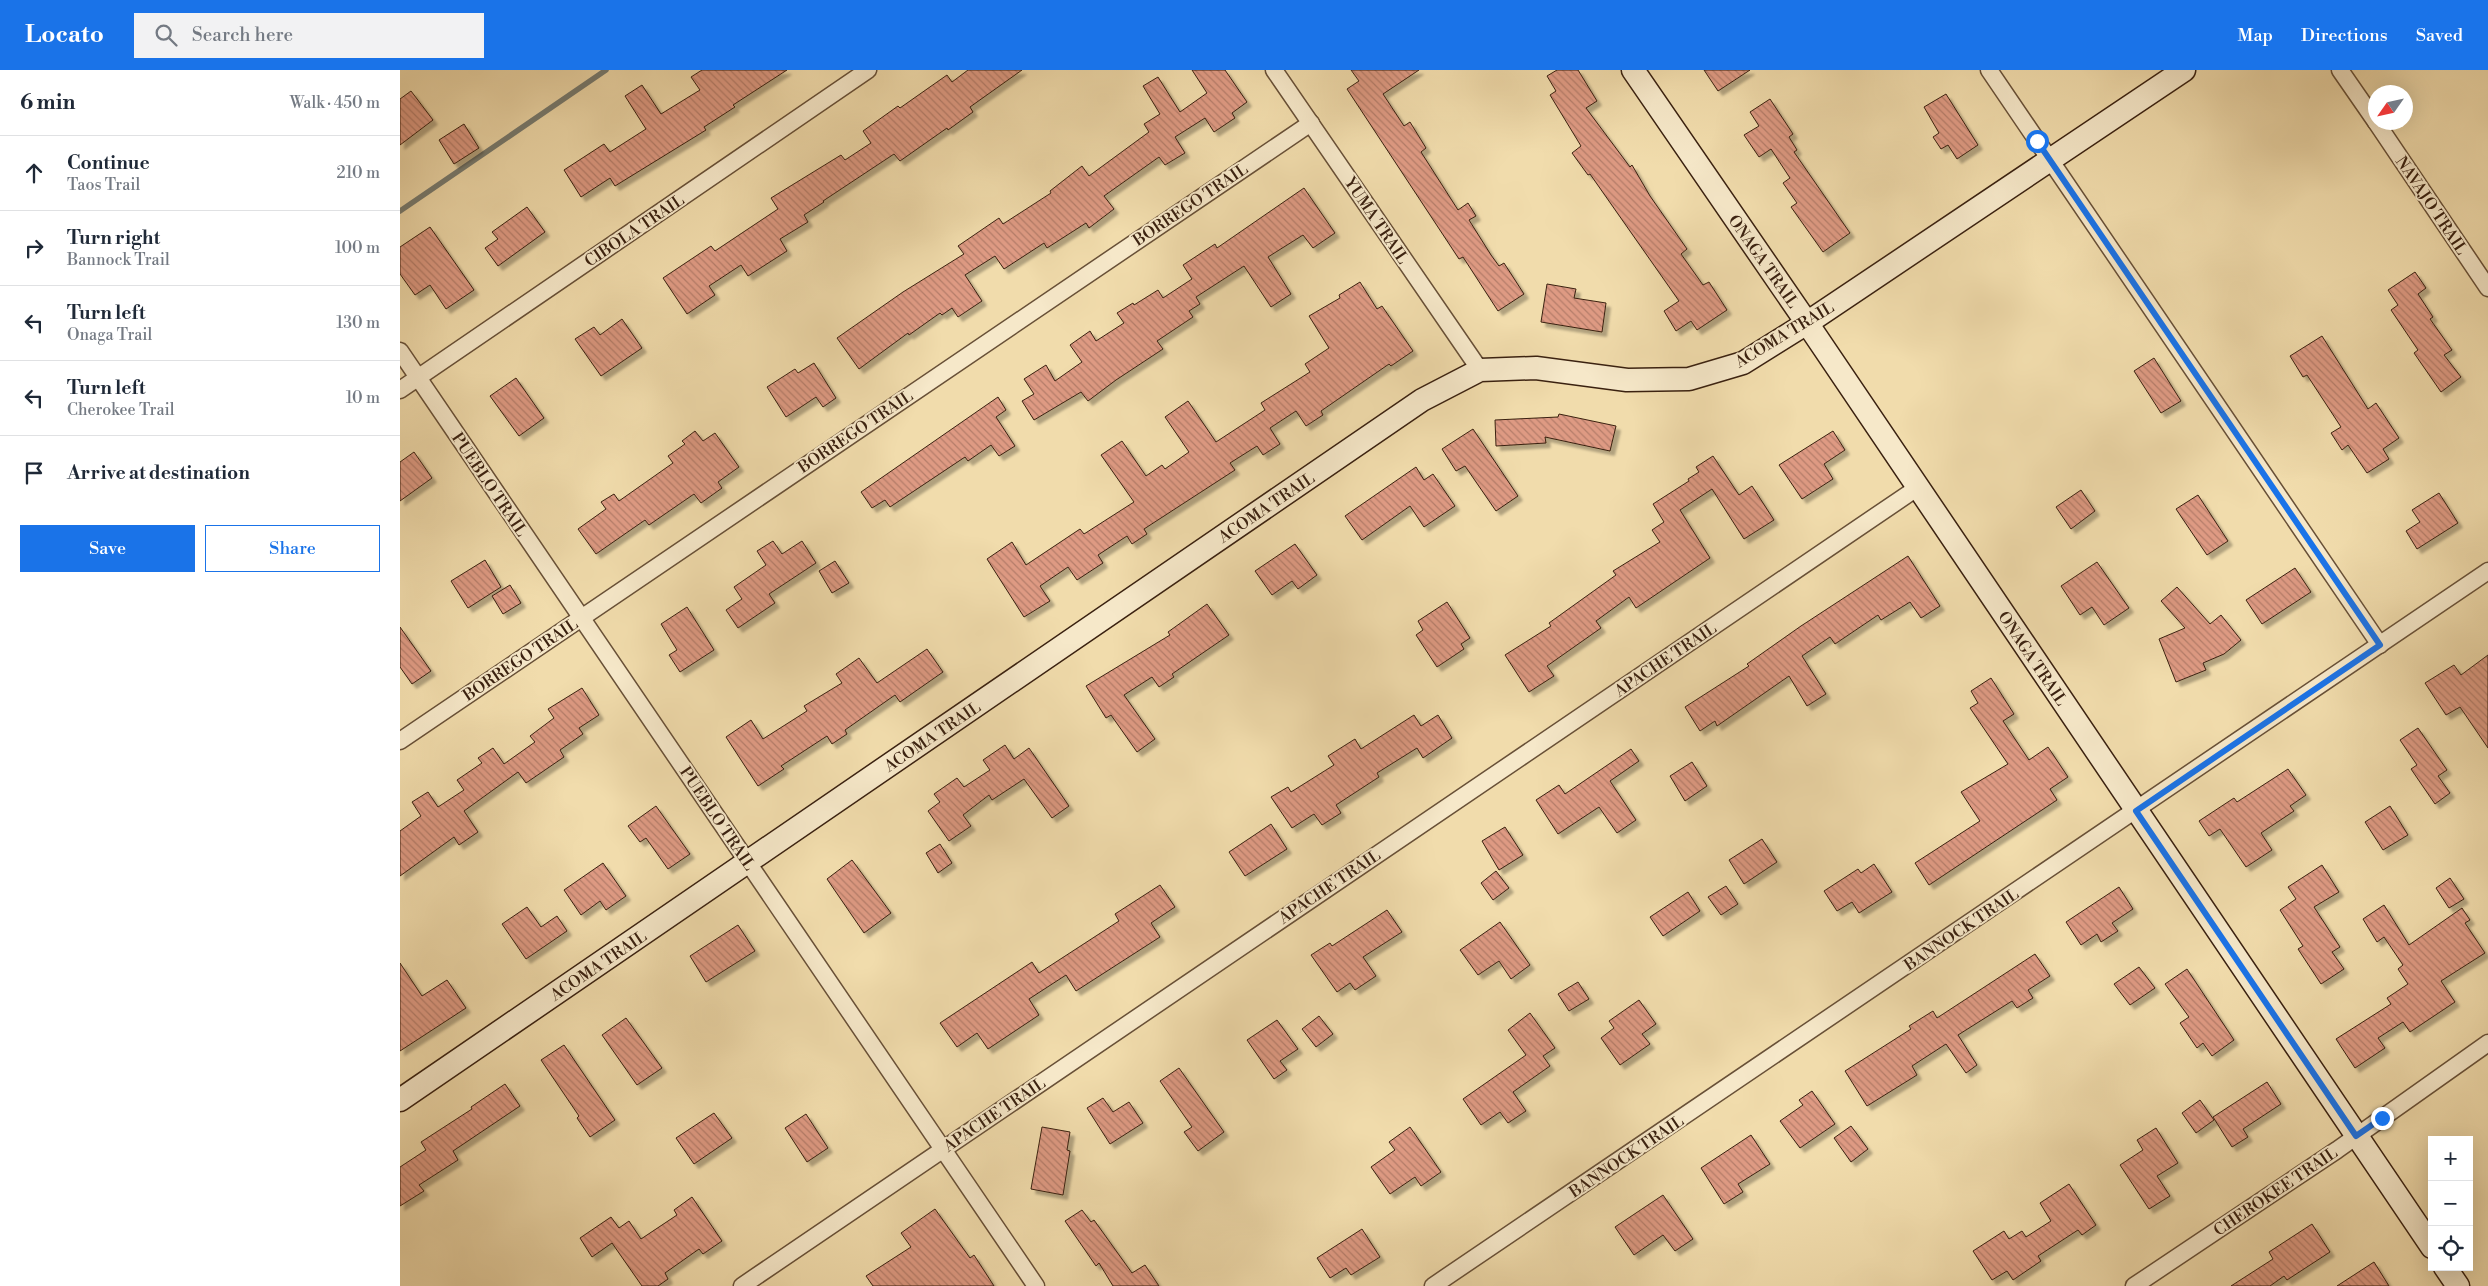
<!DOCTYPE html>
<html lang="en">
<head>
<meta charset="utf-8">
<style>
	body { margin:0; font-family:"Libre Bodoni",serif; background:#f2f2f3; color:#1f2937 }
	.controls { position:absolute; right:15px; bottom:15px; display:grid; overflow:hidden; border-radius:0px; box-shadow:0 5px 20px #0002 }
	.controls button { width:45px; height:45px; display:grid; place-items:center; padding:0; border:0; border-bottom:1px solid #e0e1e3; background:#fff; color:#1f2937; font:25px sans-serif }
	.compass { position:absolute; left:1968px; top:15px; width:45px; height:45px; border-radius:50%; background:#fff; box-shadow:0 5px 20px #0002; rotate:236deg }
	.stop { position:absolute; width:15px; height:15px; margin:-11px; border:4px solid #1a73e8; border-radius:50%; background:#fff }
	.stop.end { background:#1a73e8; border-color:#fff; box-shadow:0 1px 5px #0008 }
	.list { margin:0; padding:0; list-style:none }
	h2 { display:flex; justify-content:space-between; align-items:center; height:65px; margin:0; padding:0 20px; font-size:21px }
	h2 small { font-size:16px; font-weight:400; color:#747a83 }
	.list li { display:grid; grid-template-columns:32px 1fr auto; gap:15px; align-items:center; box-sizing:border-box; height:75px; padding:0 20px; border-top:1px solid #e0e1e3 }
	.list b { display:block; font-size:19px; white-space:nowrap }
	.list p { margin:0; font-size:16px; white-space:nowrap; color:#747a83 }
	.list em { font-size:16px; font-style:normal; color:#747a83 }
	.actions { display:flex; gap:10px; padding:15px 20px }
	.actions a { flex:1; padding:11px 0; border:1px solid #1a73e8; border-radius:0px; text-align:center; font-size:18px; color:#1a73e8 }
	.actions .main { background:#1a73e8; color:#fff }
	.icon { flex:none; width:28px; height:28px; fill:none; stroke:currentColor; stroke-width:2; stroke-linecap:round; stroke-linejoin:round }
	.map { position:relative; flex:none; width:2088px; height:1216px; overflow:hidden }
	header { display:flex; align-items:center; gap:30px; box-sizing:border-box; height:70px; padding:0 25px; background:#1a73e8; color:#fff }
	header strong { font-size:24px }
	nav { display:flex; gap:28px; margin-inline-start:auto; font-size:18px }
	.search { width:350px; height:45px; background:#f2f2f3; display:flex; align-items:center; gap:12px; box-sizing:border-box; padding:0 18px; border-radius:0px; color:#747a83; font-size:19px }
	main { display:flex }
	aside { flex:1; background:#fff }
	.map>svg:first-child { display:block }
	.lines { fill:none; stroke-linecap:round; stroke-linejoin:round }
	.stream { stroke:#777c72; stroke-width:5.5 }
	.building { fill:url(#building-back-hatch); stroke:#3a2110; filter:url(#shadow) }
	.street-casing { stroke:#685037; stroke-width:19 }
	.secondary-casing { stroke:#3a2110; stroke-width:25 }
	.street { stroke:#f6e8c9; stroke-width:16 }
	.secondary { stroke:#f6e8c9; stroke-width:22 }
	.route { stroke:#1a73e8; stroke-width:6 }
	.labels { text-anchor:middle; stroke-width:4; stroke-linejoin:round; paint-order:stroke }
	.street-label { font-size:16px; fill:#3a2110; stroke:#f6e8c9 }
</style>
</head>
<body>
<header>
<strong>Locato</strong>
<div class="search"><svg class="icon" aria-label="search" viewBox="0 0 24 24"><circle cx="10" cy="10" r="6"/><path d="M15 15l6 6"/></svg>Search here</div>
<nav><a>Map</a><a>Directions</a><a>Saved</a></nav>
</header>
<main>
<aside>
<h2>6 min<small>Walk · 450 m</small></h2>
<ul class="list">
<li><svg class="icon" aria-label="ahead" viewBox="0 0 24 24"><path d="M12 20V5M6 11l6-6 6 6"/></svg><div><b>Continue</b><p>Taos Trail</p></div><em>210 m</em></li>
<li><svg class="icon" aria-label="right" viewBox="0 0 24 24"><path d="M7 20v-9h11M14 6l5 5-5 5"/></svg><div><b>Turn right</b><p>Bannock Trail</p></div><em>100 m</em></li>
<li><svg class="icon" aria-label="left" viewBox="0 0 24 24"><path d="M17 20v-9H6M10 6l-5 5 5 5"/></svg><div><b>Turn left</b><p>Onaga Trail</p></div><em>130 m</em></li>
<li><svg class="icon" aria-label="left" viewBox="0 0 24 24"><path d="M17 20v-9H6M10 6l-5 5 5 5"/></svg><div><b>Turn left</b><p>Cherokee Trail</p></div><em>10 m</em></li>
<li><svg class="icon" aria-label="arrive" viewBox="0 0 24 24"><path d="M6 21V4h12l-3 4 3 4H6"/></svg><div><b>Arrive at destination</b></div></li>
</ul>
<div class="actions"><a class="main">Save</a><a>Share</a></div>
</aside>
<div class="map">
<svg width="2088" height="1216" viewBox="0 0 2088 1216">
	<defs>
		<pattern id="building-back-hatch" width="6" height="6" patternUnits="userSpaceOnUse" patternTransform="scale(1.25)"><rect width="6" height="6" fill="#de9a83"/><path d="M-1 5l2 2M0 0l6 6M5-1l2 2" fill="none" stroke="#b57d6a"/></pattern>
		<filter id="shadow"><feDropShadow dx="4.5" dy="4.5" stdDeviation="1" flood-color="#0004"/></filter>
	</defs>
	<rect width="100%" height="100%" fill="#f1dcac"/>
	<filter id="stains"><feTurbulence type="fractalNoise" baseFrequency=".004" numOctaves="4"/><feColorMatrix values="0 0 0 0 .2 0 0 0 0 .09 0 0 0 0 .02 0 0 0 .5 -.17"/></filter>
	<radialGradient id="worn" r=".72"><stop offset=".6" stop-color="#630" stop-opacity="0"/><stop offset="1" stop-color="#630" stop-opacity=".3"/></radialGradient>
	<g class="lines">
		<polyline class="stream" points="0,141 206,0"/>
	</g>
	<g class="building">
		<polygon points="302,0 387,0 333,35 335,37 304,57 306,60 215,116 210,108 181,127 164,100 204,74 210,82 246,59 225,26 242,15 261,44 300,20 291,7"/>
		<polygon points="568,0 622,0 570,37 573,42 548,60 547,58 500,91 494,84 423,131 424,132 404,145 408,152 380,169 387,181 348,206 341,195 309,216 315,225 287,244 263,208 311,176 315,181 378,139 371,128 441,85 445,90 471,73 463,61 498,36 500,38 547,5 552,12"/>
		<polygon points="792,0 825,0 847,32 832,43 835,48 814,62 805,48 775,67 785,83 765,95 759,87 704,126 714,139 689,158 686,153 647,178 644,173 604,199 595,186 565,205 582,231 558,247 552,238 542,245 540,243 509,265 508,263 459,299 437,268 503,222 564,184 558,176 599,148 603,154 651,123 650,121 682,96 689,106 749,62 744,54 760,44 743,16 758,7 780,42 807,23"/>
		<polygon points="951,0 1019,0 983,24 1004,56 1010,52 1026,78 1021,82 1058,140 1068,133 1076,146 1069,150 1091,185 1099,196 1104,193 1124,224 1098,241 1063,187 1059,189 947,19 959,11"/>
		<polygon points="1157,0 1178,0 1197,31 1186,38 1230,97 1232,95 1250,126 1287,179 1281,184 1303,215 1309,212 1327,240 1297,260 1291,251 1276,261 1264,241 1279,231 1190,104 1188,105 1172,83 1181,76 1150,25 1156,21 1147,6"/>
		<polygon points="1304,0 1350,0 1318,21"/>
		<polygon points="11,21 33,50 0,75 0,29"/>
		<polygon points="1546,24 1578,75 1557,89 1548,75 1541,79 1533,67 1539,63 1524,37"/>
		<polygon points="1370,29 1393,64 1389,67 1397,80 1394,82 1450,163 1423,182 1391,137 1397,133 1383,113 1390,108 1371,79 1359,87 1344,65 1359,56 1350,42"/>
		<polygon points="64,54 79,78 54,94 39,70"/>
		<polygon points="904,118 935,163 913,178 903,165 868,187 891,224 871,237 844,196 796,227 800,234 789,241 793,247 757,271 763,279 716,310 688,331 681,322 634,350 622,331 634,324 624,309 646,295 655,311 682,292 670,275 690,261 696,271 724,253 717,243 733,233 734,235 758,220 763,228 792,209 783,195 815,174 817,178"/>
		<polygon points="127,137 145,162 98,196 85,178 98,169 92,162"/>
		<polygon points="30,157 74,220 46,239 30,215 15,225 0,204 0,177"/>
		<polygon points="2015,202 2026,218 2018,224 2033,247 2030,249 2052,280 2044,285 2061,307 2041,322 2014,283 2018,280 1991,240 1998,235 1988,220"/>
		<polygon points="960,212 977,239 982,236 1013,281 991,296 989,294 921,341 923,345 906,356 896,341 870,358 880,374 863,385 857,376 830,393 835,400 744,459 747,464 732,474 727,466 698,485 703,493 677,510 668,497 640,516 650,531 624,547 587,489 612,472 626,495 680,459 684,464 734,432 701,385 722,371 746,406 762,395 765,399 789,382 765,347 788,331 816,372 865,340 861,333 910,302 905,294 929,278 909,246 940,228 939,225"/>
		<polygon points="1147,214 1176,219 1174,228 1206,233 1202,262 1141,252"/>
		<polygon points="222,249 242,278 201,306 175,269 194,257 200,265"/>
		<polygon points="1922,266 1968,339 1976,333 1999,368 1983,379 1989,389 1967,403 1948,375 1942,380 1931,363 1941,357 1907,305 1903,307 1890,286"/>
		<polygon points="1754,288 1781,331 1761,343 1734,301"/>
		<polygon points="414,293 436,328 423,337 416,327 386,347 367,317 395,299 398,303"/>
		<polygon points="116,308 144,348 119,366 90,326"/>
		<polygon points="598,327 606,340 596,347 615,376 599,386 591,375 568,391 565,387 490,437 485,430 472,438 461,422"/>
		<polygon points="1159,344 1216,356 1210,381 1145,367 1146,373 1096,376 1095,350 1158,347"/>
		<polygon points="1073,359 1118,426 1096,441 1065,396 1056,401 1042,379"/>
		<polygon points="295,361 303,371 315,363 339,397 318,412 322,418 301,433 294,424 249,455 245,450 196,484 178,459 206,439 201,432 214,424 219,431 273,393 268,386 285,374 282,371"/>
		<polygon points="1433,361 1445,380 1424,394 1433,409 1402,429 1379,395"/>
		<polygon points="14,382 32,408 0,431 0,392"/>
		<polygon points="1313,386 1339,425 1352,416 1374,450 1344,469 1312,419 1280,440 1310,488 1236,538 1229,527 1196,551 1201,558 1147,596 1154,606 1129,622 1105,585 1151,556 1149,553 1216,505 1213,501 1260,472 1252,460 1264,452 1253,434 1289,411 1288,409 1299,402 1296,397"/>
		<polygon points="1016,397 1024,410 1033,404 1055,436 1024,457 1010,436 962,470 945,446"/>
		<polygon points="1681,420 1695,441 1671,459 1656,437"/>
		<polygon points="2039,423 2058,453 2017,479 2006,461 2020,452 2012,440"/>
		<polygon points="1798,425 1828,471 1807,485 1776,439"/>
		<polygon points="373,471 382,484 402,471 416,493 369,524 375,533 338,558 326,540 342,529 334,517 366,495 357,481"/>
		<polygon points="895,474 917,505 898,519 892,511 872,525 855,501"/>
		<polygon points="1508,486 1540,536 1521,548 1510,532 1481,550 1478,545 1435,574 1430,567 1402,586 1426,624 1407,636 1389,606 1317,656 1315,651 1300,661 1285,637 1349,596 1347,594 1401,556"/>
		<polygon points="85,490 101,517 68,538 51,511"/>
		<polygon points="435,491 449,513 432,523 419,501"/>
		<polygon points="1697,492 1729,538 1704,555 1692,537 1680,545 1661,516"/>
		<polygon points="1895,498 1911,522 1862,554 1846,530"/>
		<polygon points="110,515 121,533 103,544 92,526"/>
		<polygon points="1777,517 1810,554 1821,545 1841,570 1824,584 1803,593 1806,600 1776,612 1759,569 1785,558 1761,531"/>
		<polygon points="1047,532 1070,568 1061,574 1064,579 1037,597 1016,565 1023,560 1018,551"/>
		<polygon points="807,534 829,565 772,604 774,607 759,617 752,607 724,625 755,669 737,682 711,645 706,648 686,616 770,565 768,562"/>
		<polygon points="287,537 314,580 280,602 269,585 277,580 261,554"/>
		<polygon points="0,557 31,601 12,614 0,597"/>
		<polygon points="527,579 543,602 500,632 495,625 445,660 447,664 432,674 427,666 381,696 384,699 358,716 326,667 351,650 363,669 407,641 404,636 442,613 436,604 459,588 477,613"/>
		<polygon points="2088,585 2088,678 2060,637 2046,645 2025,613 2054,595 2061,605"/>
		<polygon points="1591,608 1614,644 1603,651 1629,690 1648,677 1668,707 1650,719 1657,730 1529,815 1515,793 1580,751 1561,722 1608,694 1570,638 1578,633 1571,621"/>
		<polygon points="182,618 199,645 179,658 183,664 160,680 164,687 126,713 118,702 64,741 78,762 59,775 54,767 0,806 0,761 21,746 12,732 28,722 38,737 64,720 57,710 82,693 78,688 93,678 104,694 135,672 130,666 154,648 148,639"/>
		<polygon points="1014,645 1021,656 1038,645 1052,668 1023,688 1017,678 977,703 979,707 936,735 941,743 922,755 914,744 892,758 871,727 888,717 891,722 934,695 928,686 955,669 961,679"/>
		<polygon points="2018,658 2047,700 2038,706 2050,723 2035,734 2011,699 2017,695 2000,670"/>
		<polygon points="605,675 614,689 629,678 669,736 652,748 624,709 592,730 589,725 563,745 571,756 549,771 528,741 540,732 534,724 557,708 564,717 590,700 583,690"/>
		<polygon points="1231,679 1239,691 1210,711 1236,750 1217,763 1199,737 1158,764 1136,730 1159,715 1165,724"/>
		<polygon points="1292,692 1307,716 1285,731 1270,706"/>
		<polygon points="1888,699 1906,725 1890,736 1894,741 1861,763 1872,780 1846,797 1820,759 1809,766 1799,751 1834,728 1837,732"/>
		<polygon points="256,736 290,784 268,799 246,768 240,772 228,756"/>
		<polygon points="1990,736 2008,765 1983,780 1965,752"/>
		<polygon points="871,754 887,779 845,806 829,782"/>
		<polygon points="1105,757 1123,785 1099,800 1082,771"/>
		<polygon points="1362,769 1377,792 1344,814 1329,790"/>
		<polygon points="540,774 552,793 538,803 526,783"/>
		<polygon points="452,790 491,843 464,863 427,809"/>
		<polygon points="203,793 226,826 206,840 200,831 181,845 164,820"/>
		<polygon points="1474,794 1492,822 1459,843 1452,832 1437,841 1424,821 1458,799 1461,803"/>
		<polygon points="1922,795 1939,822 1914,837 1940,877 1932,882 1944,899 1921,914 1898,879 1903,876 1880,840 1896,829 1888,817"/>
		<polygon points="1096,801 1109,818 1093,830 1081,813"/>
		<polygon points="2050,808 2064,829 2049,838 2036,818"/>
		<polygon points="760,815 775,837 751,853 760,867 676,921 666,905 629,929 639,945 588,979 577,963 557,977 540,953 632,892 639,903 719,851 715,844"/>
		<polygon points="1326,816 1338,834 1321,845 1308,827"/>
		<polygon points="1719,817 1733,839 1712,853 1718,861 1701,872 1697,864 1681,875 1666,852"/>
		<polygon points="1288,822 1300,841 1263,866 1250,847"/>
		<polygon points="1984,835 2009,875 2062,838 2070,850 2065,853 2085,883 2041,911 2055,932 2010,962 2003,952 1978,968 1985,978 1955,998 1936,969 1991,934 1987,928 2008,914 1998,899 2003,895 1984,867 1977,872 1963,849"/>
		<polygon points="127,837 141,857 157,846 167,861 126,889 102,854"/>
		<polygon points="987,840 1002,862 963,887 976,906 955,920 950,913 937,922 911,885 930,873 932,876"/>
		<polygon points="1100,852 1130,895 1111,909 1099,891 1078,905 1060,880"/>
		<polygon points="338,855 355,881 306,912 290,886"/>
		<polygon points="1635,884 1650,906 1628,920 1633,928 1617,938 1612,931 1558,965 1577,995 1566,1003 1546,974 1512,996 1517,1005 1467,1036 1445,1001 1511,959 1509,956 1533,941 1537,948"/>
		<polygon points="0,893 22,926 47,910 66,938 0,981"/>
		<polygon points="1739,897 1755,918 1730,935 1714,914"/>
		<polygon points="1787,899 1834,970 1812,986 1803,973 1797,978 1780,953 1789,947 1765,914"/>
		<polygon points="1178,912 1189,929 1169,941 1158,924"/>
		<polygon points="1239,930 1256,954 1242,964 1250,974 1220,995 1201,968 1214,958 1209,951"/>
		<polygon points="1130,943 1155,978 1143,986 1150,996 1113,1022 1126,1041 1108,1053 1100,1042 1081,1055 1063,1029 1126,985 1108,960"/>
		<polygon points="919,946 933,964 916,977 902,959"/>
		<polygon points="226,948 262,998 237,1015 202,965"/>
		<polygon points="877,950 898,979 880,991 887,1000 874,1009 847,970"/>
		<polygon points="164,975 215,1050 190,1067 177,1048 179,1046 141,990"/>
		<polygon points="779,998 824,1062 798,1081 784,1062 792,1057 760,1011"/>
		<polygon points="1867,1012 1881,1034 1843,1059 1848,1067 1832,1077 1813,1047"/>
		<polygon points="105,1014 120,1036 53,1081 58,1090 19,1115 24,1121 0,1136 0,1097 26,1080 21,1072 72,1039 71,1037"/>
		<polygon points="1412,1021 1435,1054 1400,1078 1380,1051 1403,1035 1399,1030"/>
		<polygon points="703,1028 713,1042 729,1032 743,1053 710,1074 687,1038"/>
		<polygon points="1800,1030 1814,1050 1796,1063 1782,1043"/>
		<polygon points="314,1043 332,1068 294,1094 276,1068"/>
		<polygon points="406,1044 428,1078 407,1092 385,1058"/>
		<polygon points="1451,1056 1468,1079 1451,1092 1434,1068"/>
		<polygon points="642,1057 670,1062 667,1080 670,1081 663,1125 631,1119"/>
		<polygon points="1010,1057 1041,1102 1021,1116 1015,1107 990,1124 971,1097 995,1080 989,1072"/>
		<polygon points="1756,1058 1778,1093 1757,1106 1770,1126 1749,1139 1720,1095 1743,1080 1737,1070"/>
		<polygon points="1351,1065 1370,1094 1338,1114 1343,1122 1324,1134 1301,1098"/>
		<polygon points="1669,1114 1696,1155 1682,1165 1678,1160 1638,1186 1641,1191 1613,1210 1607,1201 1592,1210 1573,1181 1604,1161 1609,1169 1622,1161 1626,1167 1651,1151 1640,1133"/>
		<polygon points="1263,1125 1293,1169 1275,1181 1263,1165 1234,1185 1215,1157"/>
		<polygon points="292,1127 322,1171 303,1184 299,1179 265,1203 268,1209 258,1216 242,1216 212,1173 192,1187 180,1168 211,1147 219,1158 229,1151 241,1169 277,1145 274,1140"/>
		<polygon points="535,1139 570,1188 574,1185 594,1216 473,1216 466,1206 511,1177 501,1163"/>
		<polygon points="682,1140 691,1152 694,1150 732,1203 745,1195 759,1216 713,1216 699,1193 696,1196 665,1151"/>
		<polygon points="1912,1154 1930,1182 1887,1210 1884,1206 1870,1216 1831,1216 1873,1189 1869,1182"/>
		<polygon points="962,1159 980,1187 951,1205 946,1198 930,1208 917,1188"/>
		<polygon points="1974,1192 1989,1216 1937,1216"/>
	</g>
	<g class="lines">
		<defs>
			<g id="street">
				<polyline points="874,0 1080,300"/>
				<polyline points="1589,0 1980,575"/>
				<polyline points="1940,0 1976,52"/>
				<polyline points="1976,52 2088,218"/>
				<polyline points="0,281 636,1216"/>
				<polyline points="0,320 468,0"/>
				<polyline points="0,671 911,53"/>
				<polyline points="342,1216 1517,418"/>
				<polyline points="1033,1216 2088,501"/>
				<polyline points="1734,1216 1937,1080 2088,973"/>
			</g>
			<g id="secondary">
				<polyline points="1233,0 1407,253 2032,1177"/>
				<polyline points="0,1030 1022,330 1080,300 1136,298 1227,310 1289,309 1343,293 1407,253 1784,0"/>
				<polyline points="2045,1197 2058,1216"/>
			</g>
		</defs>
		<use href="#street" class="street-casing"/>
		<use href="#secondary" class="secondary-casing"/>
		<use href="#street" class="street"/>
		<use href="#secondary" class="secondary"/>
	</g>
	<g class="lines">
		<polyline class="route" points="1637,71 1980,575 1736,741 1956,1066 1982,1048"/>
	</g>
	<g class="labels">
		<g class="street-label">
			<text transform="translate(790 134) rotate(-34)" y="6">BORREGO TRAIL</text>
			<text transform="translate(2032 135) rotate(56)" y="6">NAVAJO TRAIL</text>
			<text transform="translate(977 150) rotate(56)" y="6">YUMA TRAIL</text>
			<text transform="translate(234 160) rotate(-34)" y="6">CIBOLA TRAIL</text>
			<text transform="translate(1364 191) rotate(55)" y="6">ONAGA TRAIL</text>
			<text transform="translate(1384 264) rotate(-31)" y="6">ACOMA TRAIL</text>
			<text transform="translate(455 361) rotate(-34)" y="6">BORREGO TRAIL</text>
			<text transform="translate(90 414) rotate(56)" y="6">PUEBLO TRAIL</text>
			<text transform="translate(866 437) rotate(-34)" y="6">ACOMA TRAIL</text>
			<text transform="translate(1633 588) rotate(56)" y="6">ONAGA TRAIL</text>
			<text transform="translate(120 589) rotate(-34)" y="6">BORREGO TRAIL</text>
			<text transform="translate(1265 589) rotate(-34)" y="6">APACHE TRAIL</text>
			<text transform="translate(532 666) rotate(-34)" y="6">ACOMA TRAIL</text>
			<text transform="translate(318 748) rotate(56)" y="6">PUEBLO TRAIL</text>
			<text transform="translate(929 816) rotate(-34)" y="6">APACHE TRAIL</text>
			<text transform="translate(1561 859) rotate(-34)" y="6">BANNOCK TRAIL</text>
			<text transform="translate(198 895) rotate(-34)" y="6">ACOMA TRAIL</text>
			<text transform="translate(594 1044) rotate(-34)" y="6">APACHE TRAIL</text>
			<text transform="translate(1226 1086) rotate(-34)" y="6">BANNOCK TRAIL</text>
			<text transform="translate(1875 1121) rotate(-34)" y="6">CHEROKEE TRAIL</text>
		</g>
	</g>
	<rect width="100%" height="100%" filter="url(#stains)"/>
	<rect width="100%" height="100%" fill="url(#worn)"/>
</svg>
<div class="controls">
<button>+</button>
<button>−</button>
<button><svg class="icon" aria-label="locate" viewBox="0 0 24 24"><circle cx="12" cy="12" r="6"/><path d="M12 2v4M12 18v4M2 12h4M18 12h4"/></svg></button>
</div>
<svg class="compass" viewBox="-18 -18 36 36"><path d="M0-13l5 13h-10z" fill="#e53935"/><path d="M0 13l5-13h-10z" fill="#747a83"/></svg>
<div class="stop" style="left:1637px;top:71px"></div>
<div class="stop end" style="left:1982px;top:1048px"></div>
</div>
</main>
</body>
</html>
